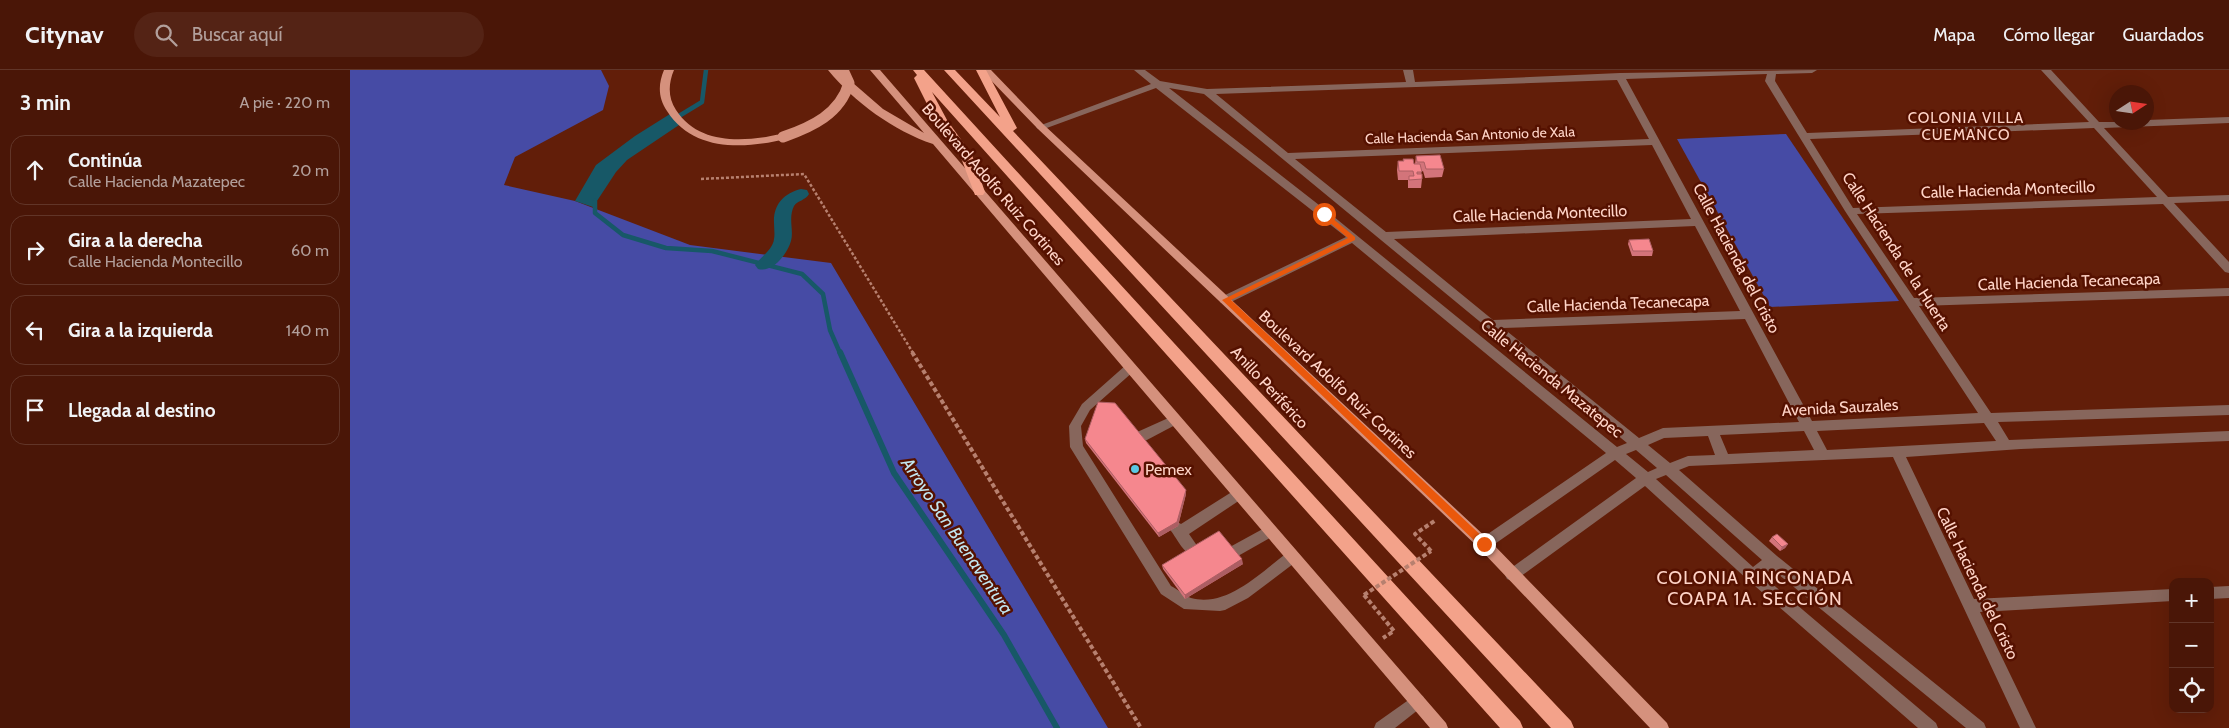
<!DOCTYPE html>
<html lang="es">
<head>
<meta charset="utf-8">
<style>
	body { margin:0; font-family:Cabin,sans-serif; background:#542315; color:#f1f3f6 }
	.controls { position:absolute; right:15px; bottom:15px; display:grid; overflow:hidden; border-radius:10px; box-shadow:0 5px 20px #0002 }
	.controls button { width:45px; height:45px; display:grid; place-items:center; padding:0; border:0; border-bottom:1px solid #613528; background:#4a1607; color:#f1f3f6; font:25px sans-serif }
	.compass { position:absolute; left:1759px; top:15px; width:45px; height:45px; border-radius:50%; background:#4a1607; box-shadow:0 5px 20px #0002; rotate:78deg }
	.stop { position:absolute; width:15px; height:15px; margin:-11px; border:4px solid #ea580c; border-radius:50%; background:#fff }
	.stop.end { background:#ea580c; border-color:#fff; box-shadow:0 1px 5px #0008 }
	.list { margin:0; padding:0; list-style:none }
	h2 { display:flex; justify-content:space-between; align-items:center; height:65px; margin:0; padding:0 20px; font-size:21px }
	h2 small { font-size:16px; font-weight:400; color:#b29f9b }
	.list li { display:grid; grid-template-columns:32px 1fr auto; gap:15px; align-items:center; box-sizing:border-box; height:70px; margin:0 10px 10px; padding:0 10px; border:1px solid #613528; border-radius:15px }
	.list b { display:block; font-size:19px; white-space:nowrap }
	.list p { margin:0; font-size:16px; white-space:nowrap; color:#b29f9b }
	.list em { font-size:16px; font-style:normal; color:#b29f9b }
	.icon { flex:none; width:28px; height:28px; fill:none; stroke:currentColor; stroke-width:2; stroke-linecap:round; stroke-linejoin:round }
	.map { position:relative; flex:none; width:1879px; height:658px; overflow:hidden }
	header { display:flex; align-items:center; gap:30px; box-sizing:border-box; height:70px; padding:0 25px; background:#4a1607; border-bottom:1px solid #613528 }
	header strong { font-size:24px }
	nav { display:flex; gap:28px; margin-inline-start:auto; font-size:18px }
	.search { width:350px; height:45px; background:#542315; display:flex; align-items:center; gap:12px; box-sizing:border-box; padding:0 18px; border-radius:28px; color:#b29f9b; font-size:19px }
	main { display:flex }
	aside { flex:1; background:#4a1607 }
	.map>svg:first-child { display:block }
	.green { fill:#464ba5 }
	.water { fill:#175867 }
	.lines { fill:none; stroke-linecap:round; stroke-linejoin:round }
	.stream-far1 { stroke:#175867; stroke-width:4.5 }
	.stream { stroke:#175867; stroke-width:6 }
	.canal { fill:#175867; fill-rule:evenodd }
	.path-far1 { stroke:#b7806f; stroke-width:2.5; stroke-dasharray:3 2; stroke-linecap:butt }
	.path { stroke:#b7806f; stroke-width:4; stroke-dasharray:4.5 2.5; stroke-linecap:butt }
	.minor { fill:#87665c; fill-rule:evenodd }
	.major { fill:#d5917d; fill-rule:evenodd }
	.highway { fill:#f3a28a; fill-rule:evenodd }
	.path-bridge { stroke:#b7806f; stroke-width:4; stroke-dasharray:4.5 2.5; stroke-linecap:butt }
	.major-bridge { stroke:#d5917d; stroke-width:11 }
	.wall { fill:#d3747a }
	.shaded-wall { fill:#ac5e63 }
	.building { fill:#f5878e; stroke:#ac5e63 }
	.route { fill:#ea580c }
	.poi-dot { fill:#59c8e4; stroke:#510; stroke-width:2 }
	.labels { text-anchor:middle; stroke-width:5; stroke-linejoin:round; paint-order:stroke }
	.far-street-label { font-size:14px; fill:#ffd4c7; stroke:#510 }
	.far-neighbourhood-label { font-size:15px; letter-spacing:1px; fill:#ffd4c7; stroke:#510 }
	.street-label { font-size:16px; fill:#ffd4c7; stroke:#510 }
	.poi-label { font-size:16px; fill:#ffd4c7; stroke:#510; text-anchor:start }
	.water-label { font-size:18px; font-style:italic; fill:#c1e5ef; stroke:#510 }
	.neighbourhood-label { font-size:18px; letter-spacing:1px; fill:#ffd4c7; stroke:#510 }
</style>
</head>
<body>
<header>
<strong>Citynav</strong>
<div class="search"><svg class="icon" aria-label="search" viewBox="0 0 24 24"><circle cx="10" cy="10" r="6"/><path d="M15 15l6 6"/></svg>Buscar aquí</div>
<nav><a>Mapa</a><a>Cómo llegar</a><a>Guardados</a></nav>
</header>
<main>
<aside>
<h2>3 min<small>A pie · 220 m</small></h2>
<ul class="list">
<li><svg class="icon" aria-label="ahead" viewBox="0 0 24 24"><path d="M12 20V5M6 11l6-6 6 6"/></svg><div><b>Continúa</b><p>Calle Hacienda Mazatepec</p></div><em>20 m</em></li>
<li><svg class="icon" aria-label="right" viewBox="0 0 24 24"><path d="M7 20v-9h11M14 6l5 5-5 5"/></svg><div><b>Gira a la derecha</b><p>Calle Hacienda Montecillo</p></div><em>60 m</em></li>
<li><svg class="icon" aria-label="left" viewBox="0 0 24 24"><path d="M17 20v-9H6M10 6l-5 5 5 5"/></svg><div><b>Gira a la izquierda</b></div><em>140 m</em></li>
<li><svg class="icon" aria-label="arrive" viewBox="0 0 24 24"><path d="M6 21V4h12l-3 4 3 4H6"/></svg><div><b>Llegada al destino</b></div></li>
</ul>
</aside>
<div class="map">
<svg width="1879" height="658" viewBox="0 0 1879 658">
	<rect width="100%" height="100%" fill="#621e09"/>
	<g class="green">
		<polygon points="0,0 251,0 259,16 253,40 165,87 154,115 225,131 340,175 481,193 758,658 0,658"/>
		<polygon points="1436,64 1549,231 1420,237 1327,69"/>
	</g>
	<polygon class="water" points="320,44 332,53 277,90 266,102 243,137 225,131 246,95 285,66"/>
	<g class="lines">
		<g class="stream-far1">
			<polyline points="324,49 352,32 356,0"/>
			<polyline points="245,131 245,143 273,165 316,178 362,181 452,204 473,224 480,260 490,283"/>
		</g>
		<polyline class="stream" points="490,282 544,403 654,565 707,658"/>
		<path class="canal" d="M451,119L457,120L459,124C456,130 447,131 444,136C438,148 444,160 441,171C437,185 422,203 408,199L405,195C410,187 423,180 424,169C425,164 424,158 424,153C423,135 434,123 451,119Z"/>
		<polyline class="path-far1" points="351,109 454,104 563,283"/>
		<g class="path">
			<polyline points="562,282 791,658"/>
			<polyline points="1081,481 1065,464 1086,450"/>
			<polyline points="1014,525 1044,561 1033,568"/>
		</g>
		<g class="minor">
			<path d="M784,0H795L810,11L857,19L1056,12L1053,0H1063L1065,12L1270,3L1467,0L1462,3L1426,4L1425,11L1457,63L1739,52L1691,0H1701L1749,52H1796V50L1879,47V53L1754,58L1818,127L1879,125V131L1824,133L1879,192V203L1875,202L1813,134L1507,144L1564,228L1879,218V226L1569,236L1641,343L1879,335V345L1648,352L1659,370L1879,361V371L1671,379L1556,387L1624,529L1823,519V531L1630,542L1686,658H1670L1543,387L1339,396L1329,400L1427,486L1634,653L1636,658H1616L1422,499L1413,506L1586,653L1588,658H1568L1398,510L1295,416L1167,509L1162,511L1157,509L1155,505L1157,501L1286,408L1265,390L1139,478L1134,480L1129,478L1127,474L1129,470L1256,383L1002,173L879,233H871L869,230L871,227L996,167L806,18L694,59H688L686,57L801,14ZM1417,4L1415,11L1495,141L1628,343L1462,351L1276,9ZM1267,10L1299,69L938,83L866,24ZM819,18L854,24L1277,373L1267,377L978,142ZM1744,58L1807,127L1503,138L1460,69ZM1302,75L1341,149L1036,162L945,89ZM1345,156L1390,241L1143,250L1044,169ZM1395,249L1449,352L1313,358L1289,368L1153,258ZM1634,353L1646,371L1477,380L1467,361ZM1454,361L1464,380L1378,384L1370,365ZM1358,366L1365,385L1338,386L1320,393L1298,375L1314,368ZM1286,380L1307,398L1298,402L1276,384ZM1316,405L1412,490L1403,497L1306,409Z"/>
			<path d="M780,294L784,295L786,298L784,301L740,340L731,356L733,376L821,516C827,519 835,526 841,528C877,538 911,502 937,483L942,481L947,483L949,487L947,491L898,528L875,540L870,541L834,539L811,524L720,377L719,356L732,334L776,295Z"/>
			<polygon points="825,345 829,347 831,350 829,353 795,371 785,371 784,367 785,363"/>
			<path d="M888,418L893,420L895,424L893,428L839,464L850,480L848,484C836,489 828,470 821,461L819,457L821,453L826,451L831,454Z"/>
			<polygon points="920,455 925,457 927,461 925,465 888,486 883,488 878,486 876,482 878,478"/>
			<polygon points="1879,516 1879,528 1860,529 1860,517"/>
			<polygon points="1067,624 1073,626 1075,631 1073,636 1045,658 1024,658 1026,653"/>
		</g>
		<g class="major">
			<path d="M314,0H324C318,14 318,28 326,40C346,71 383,72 416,67C423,66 432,62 438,67L436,69C394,79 343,82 317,41C308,28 308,14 314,0Z"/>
			<path d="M478,0H488L533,39L574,63L520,0H530L1096,653L1098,658H1080L583,74C544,61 504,32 478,0Z"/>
			<polygon points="631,0 641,0 694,55 1139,470 1317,653 1319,658 1300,658 1129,478 688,59"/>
		</g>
		<g class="highway">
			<polygon points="563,0 574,0 1170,651 1173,658 1150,658 582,22 597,50 622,85 635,122 633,125 625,125 610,85 585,50 564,8 567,5"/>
			<polygon points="594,0 605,0 650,47 626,0 636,0 667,58 663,61 1221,651 1224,658 1201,658"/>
		</g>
		<polyline class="path-bridge" points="1014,525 1081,481"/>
		<path class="major-bridge" d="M433,67C462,57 490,44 499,13L493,0"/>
	</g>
	<g class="wall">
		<polygon points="1066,86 1094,99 1092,107 1075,108 1073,101 1071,101 1072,109 1071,118 1058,118 1058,110 1048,110 1047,100 1048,91 1053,91 1053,89 1065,94"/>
		<polygon points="1279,170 1303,181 1302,186 1282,186 1278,174"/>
		<polygon points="735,369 836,420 836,424 828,456 809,467 736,373"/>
		<polygon points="1422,467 1438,474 1435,478 1430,481 1419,471"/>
		<polygon points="893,494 835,529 813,499 812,495"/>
	</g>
	<g class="shaded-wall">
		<polygon points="836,420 836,424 828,456 809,467 808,463"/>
		<polygon points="1438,474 1435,478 1430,481 1432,477"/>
		<polygon points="892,489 893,494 835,529 835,525"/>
	</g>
	<g class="building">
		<polygon points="1090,85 1094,99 1076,99 1074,92 1067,92 1066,86"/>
		<polygon points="1053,89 1063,89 1064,94 1070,94 1072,102 1067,102 1067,104 1072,104 1072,109 1059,110 1059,106 1064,106 1063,101 1049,101 1048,91 1054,91"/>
		<polygon points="1299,169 1303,181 1283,181 1279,170"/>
		<polygon points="748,332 765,333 836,420 827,452 808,463 735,369"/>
		<polygon points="869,461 892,489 835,525 812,495"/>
		<polygon points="1427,464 1438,474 1432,477 1422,467"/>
	</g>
	<polygon class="route" points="972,143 976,143 1005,167 1005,170 881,230 1137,471 1137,477 1131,477 872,230 998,168 972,146"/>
	<circle class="poi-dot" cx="785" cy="399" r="5"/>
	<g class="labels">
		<g class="far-street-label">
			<text transform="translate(1120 65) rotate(-2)" y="5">Calle Hacienda San Antonio de Xala</text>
		</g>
		<g class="far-neighbourhood-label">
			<text x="1616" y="53">COLONIA VILLA<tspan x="1616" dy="17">CUEMANCO</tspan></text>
		</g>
		<g class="street-label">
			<text transform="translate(644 114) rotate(49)" y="6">Boulevard Adolfo Ruiz Cortines</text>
			<text transform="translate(1658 119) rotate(-2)" y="6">Calle Hacienda Montecillo</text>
			<text transform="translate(1190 143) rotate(-2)" y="6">Calle Hacienda Montecillo</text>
			<text transform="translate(1547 181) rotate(57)" y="6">Calle Hacienda de la Huerta</text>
			<text transform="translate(1387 188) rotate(62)" y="6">Calle Hacienda del Cristo</text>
			<text transform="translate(1719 211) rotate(-2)" y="6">Calle Hacienda Tecanecapa</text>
			<text transform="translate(1268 233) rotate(-2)" y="6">Calle Hacienda Tecanecapa</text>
			<text transform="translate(1202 308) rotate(39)" y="6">Calle Hacienda Mazatepec</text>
			<text transform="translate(988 314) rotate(43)" y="6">Boulevard Adolfo Ruiz Cortines</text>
			<text transform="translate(920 317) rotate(47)" y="6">Anillo Periférico</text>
			<text transform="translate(1490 337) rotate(-3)" y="6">Avenida Sauzales</text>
			<text transform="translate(1628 513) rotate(64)" y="6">Calle Hacienda del Cristo</text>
		</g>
		<g class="poi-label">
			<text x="795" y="405">Pemex</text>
		</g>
		<g class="water-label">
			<text transform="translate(607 466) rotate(56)" y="6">Arroyo San Buenaventura</text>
		</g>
		<g class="neighbourhood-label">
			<text x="1405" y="514">COLONIA RINCONADA<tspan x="1405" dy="21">COAPA 1A. SECCIÓN</tspan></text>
		</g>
	</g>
</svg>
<div class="controls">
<button>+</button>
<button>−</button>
<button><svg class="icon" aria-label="locate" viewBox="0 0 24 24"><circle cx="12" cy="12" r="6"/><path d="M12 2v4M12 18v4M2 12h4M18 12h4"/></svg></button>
</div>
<svg class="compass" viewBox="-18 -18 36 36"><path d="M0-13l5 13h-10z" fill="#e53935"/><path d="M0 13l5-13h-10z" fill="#b29f9b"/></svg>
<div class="stop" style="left:974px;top:144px"></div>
<div class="stop end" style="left:1134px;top:474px"></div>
</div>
</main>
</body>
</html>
